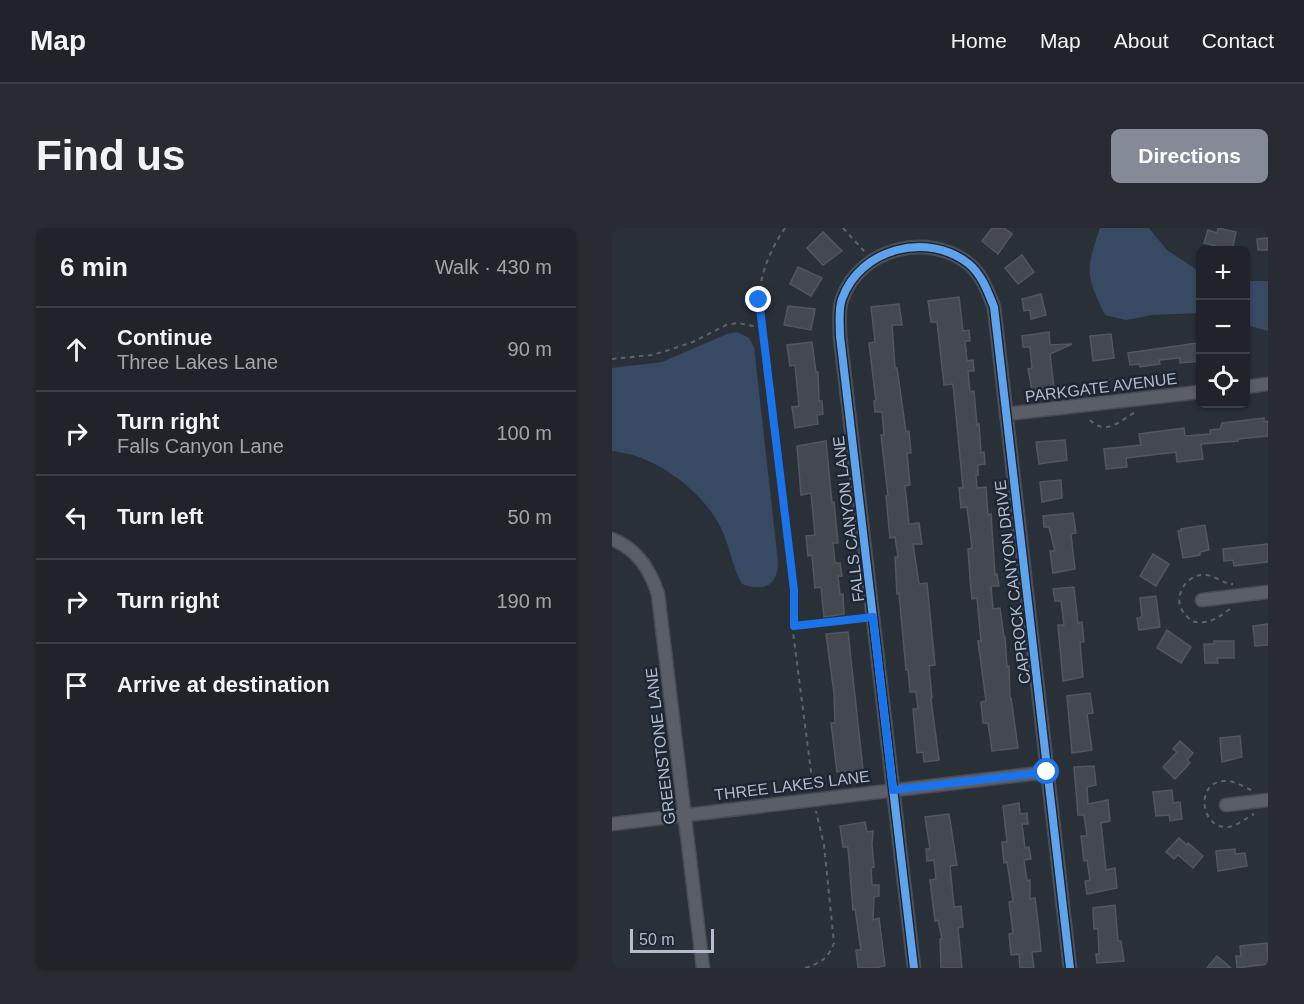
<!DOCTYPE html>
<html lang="en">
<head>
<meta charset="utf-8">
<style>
	body { margin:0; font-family:Helvetica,sans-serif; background:#282c32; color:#f1f3f6 }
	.controls { position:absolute; right:18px; top:18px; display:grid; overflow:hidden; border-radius:9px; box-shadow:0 2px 4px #0004 }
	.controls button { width:54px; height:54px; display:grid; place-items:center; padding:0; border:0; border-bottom:2px solid #3d4147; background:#20242a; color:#f1f3f6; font:30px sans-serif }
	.scale { position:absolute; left:18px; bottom:15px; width:84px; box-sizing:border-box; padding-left:6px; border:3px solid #b4bcc9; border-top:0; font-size:16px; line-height:21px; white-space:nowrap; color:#b4bcc9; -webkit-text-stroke:4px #1d2633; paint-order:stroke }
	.stop { position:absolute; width:18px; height:18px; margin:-14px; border:4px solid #1a73e8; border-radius:50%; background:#fff }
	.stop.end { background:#1a73e8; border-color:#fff; box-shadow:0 2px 6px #0008 }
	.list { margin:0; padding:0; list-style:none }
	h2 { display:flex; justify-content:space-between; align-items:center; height:78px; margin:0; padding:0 24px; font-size:26px }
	h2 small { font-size:20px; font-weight:400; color:#a2a4a8 }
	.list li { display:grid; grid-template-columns:39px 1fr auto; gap:18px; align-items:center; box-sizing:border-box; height:84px; padding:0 24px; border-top:2px solid #3d4147 }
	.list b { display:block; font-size:22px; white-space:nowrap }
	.list p { margin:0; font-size:20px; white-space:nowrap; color:#a2a4a8 }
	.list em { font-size:20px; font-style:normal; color:#a2a4a8 }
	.icon { flex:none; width:33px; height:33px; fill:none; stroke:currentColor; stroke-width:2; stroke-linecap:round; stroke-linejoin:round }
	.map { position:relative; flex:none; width:656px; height:740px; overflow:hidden; border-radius:9px }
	header { display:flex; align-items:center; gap:36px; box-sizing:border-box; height:84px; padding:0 30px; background:#20242a; border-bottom:2px solid #3d4147 }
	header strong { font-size:28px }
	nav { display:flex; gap:33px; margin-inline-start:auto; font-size:21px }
	.intro { display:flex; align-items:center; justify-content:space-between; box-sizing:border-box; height:144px; padding:0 36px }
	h1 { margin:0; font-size:42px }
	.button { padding:15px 27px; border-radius:9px; background:#848b96; color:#fff; font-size:21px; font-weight:700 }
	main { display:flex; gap:36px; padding:0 36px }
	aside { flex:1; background:#20242a; border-radius:9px; box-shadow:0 2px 4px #0004 }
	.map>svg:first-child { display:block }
	.water { fill:#384963 }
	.building { fill:#444950; stroke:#52575f; stroke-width:1.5 }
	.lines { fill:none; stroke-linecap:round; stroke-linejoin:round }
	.minor-casing { stroke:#484c53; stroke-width:15 }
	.path { stroke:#5d636a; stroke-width:2; stroke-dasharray:4.5 4.5; stroke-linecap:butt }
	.minor { stroke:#5a5e66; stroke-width:12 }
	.cycleway-casing { stroke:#1d2633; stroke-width:11 }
	.cycleway { stroke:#60a3ed; stroke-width:8 }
	.route { stroke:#1a73e8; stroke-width:8 }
	.labels { text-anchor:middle; stroke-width:5; stroke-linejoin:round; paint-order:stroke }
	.street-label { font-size:16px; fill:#b4bcc9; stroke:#1d2633 }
</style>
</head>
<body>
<header>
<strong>Map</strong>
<nav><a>Home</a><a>Map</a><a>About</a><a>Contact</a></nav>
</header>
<div class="intro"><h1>Find us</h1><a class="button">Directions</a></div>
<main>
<aside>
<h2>6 min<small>Walk · 430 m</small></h2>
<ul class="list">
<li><svg class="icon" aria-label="ahead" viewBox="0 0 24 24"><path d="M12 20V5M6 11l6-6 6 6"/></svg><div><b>Continue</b><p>Three Lakes Lane</p></div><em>90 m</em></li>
<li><svg class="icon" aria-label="right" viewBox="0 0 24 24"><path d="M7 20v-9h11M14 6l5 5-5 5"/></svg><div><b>Turn right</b><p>Falls Canyon Lane</p></div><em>100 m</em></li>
<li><svg class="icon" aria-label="left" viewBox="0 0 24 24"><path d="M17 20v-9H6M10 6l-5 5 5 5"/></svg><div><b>Turn left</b></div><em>50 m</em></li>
<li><svg class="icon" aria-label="right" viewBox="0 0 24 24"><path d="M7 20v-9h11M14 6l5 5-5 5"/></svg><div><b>Turn right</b></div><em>190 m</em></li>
<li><svg class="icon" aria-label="arrive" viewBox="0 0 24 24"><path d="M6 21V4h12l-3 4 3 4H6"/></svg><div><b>Arrive at destination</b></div></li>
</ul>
</aside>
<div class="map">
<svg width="656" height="740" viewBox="0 0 656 740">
	<rect width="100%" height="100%" fill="#2a3038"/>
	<g class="water">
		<path d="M488,0H537L555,22L588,44V85L540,87L514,92L493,87C473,47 474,41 488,0Z"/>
		<polygon points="634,53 656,53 656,103 634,97"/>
		<path d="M125,104L137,110L142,119L166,334C166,358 152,364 130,356C120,339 118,318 109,300C90,262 43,227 0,223V140L50,134L115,106Z"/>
	</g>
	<g class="building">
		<polygon points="380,0 392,0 400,6 386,26 370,13"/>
		<polygon points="606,0 624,4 620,22 592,15 596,2 605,5"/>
		<polygon points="211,4 230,23 211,37 195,20"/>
		<polygon points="656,10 656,22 646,22 645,11"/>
		<polygon points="410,27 422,44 406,56 393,40"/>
		<polygon points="186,39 210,50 199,68 178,56"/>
		<polygon points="429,66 434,87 419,91 418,82 412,83 410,71"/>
		<polygon points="347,69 351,103 357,102 358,113 353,113 355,133 361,132 362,143 356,143 358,164 362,163 365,197 367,196 369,225 372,224 373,236 366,237 366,247 364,247 365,260 374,259 376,287 379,286 383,347 385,346 387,358 379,358 381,381 388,380 392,409 393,409 395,439 397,438 398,470 399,470 406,520 380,523 376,495 371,495 369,474 374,473 366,413 369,413 365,370 360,371 358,350 356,321 360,320 355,279 349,280 347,260 351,260 341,156 332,157 325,94 319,94 316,73"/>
		<polygon points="287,76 290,97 280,97 283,140 285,140 294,204 297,203 299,225 295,225 298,257 293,258 297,296 307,295 310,316 301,316 307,356 315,355 323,437 317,438 320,470 319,471 327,532 312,534 311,524 305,525 301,481 306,481 304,464 298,464 296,442 294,442 287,365 285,366 283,329 286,329 283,309 278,310 274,268 276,268 269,207 272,207 270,184 263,184 262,173 264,173 257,115 263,114 259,79"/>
		<polygon points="176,78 203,81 199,102 172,97"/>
		<polygon points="437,104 438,117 460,116 438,126 442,160 420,162 416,141 420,140 418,119 411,119 410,108"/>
		<polygon points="499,106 502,130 481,133 478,108"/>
		<polygon points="200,114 204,144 206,144 207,173 210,173 211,186 205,187 206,196 183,200 180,179 187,178 183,137 178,138 175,117"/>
		<polygon points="585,115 588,133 568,135 568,130 547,132 548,136 534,138 528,139 527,136 518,137 516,125"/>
		<polygon points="652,190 652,194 656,193 656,208 626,211 626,213 589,216 591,231 565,234 564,224 514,230 515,239 494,241 492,221 529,217 527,206 572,200 573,208 598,206 598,202 608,201 610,195"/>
		<polygon points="453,212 455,232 427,236 424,214"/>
		<polygon points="214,213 220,275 222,274 226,315 221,315 223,335 228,335 230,348 226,348 228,367 231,366 232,386 212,389 209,359 203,360 200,327 196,328 194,308 203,307 199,265 189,267 185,218"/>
		<polygon points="449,252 450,270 430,274 428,254"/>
		<polygon points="461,285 464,305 459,306 463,341 441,345 438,323 443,323 437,299 432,299 431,288"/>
		<polygon points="593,297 597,322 588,324 588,327 571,330 566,303 569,303 569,301"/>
		<polygon points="656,316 656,334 622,338 621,332 612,333 611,321"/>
		<polygon points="541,326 557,336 544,358 528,348"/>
		<polygon points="462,359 466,395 470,394 472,414 468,414 471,449 451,453 446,397 452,397 449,373 443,373 441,361"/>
		<polygon points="544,368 548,399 527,402 525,390 530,389 528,370"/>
		<polygon points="656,396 656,417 643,418 641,398"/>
		<polygon points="555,402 579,419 569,435 545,420"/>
		<polygon points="236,404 251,542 225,544 219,495 223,495 222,465 214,406"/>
		<polygon points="602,413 622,413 622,430 605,430 606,435 593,435 592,416 602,416"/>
		<polygon points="478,465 481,485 475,486 480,522 460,525 455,468"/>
		<polygon points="628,508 630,529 610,534 608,510"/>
		<polygon points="568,513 581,525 575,532 578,535 563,551 551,539 565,524 561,521"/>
		<polygon points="482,538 484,557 475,559 476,576 496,572 498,593 489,595 494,642 503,640 505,660 475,666 473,653 478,652 475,632 472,633 469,608 475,608 472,587 466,587 462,539"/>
		<polygon points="560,562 561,575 568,574 570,591 558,593 557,587 544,588 541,564"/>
		<polygon points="407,575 408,586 415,585 416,596 410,596 413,620 417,619 419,631 412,632 415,653 418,652 418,671 423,670 427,702 429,723 420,724 422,740 408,740 407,726 399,727 397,706 401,705 397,674 401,673 395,634 392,635 390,614 395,614 391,578"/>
		<polygon points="337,586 345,637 338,638 342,679 349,678 351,699 346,700 350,740 329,740 328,711 330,711 326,692 323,693 318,652 324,651 322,632 315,633 314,621 318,621 313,589"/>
		<polygon points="253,594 255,604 261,603 260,616 262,639 259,640 260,657 267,657 267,668 262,669 261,692 267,690 273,738 262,740 246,740 244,722 249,722 243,681 241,682 236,619 231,619 228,598"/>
		<polygon points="567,610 575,617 576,615 591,628 581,640 566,627 562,631 554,624"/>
		<polygon points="623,621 623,626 633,625 635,638 606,643 604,623"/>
		<polygon points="503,677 506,713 509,713 512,733 485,735 484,726 487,726 486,701 482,701 481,680"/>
		<polygon points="655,715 656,736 625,740 624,728 629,728 628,718"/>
		<polygon points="605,728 619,740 595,740"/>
	</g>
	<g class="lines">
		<defs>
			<g id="minor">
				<polyline points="634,159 656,156"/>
				<polyline points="394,186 588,164"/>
				<path d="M0,311C25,321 38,341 46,366L91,740"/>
				<polyline points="590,372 656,364"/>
				<polyline points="614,577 656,572"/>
				<polyline points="0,596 435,544"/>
				<path d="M302,740L228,108C228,96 226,82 230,71C248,20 316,3 357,36C370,47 376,64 382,79L458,740"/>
			</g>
		</defs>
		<use href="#minor" class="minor-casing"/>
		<g class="path">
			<path d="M173,0C158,22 148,46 147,72L182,362L181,404L201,559"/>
			<polyline points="231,0 253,24"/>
			<polyline points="0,131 40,127 57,122 81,114 114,97 126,95 151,100"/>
			<path d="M485,156C497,148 504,153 514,161"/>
			<path d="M478,192C495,209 509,191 524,184"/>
			<path d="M618,381C604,391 597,397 579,393C575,388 570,384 568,378C564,362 578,345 594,347C604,348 611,356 621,356"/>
			<polyline points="182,398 251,390"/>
			<path d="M639,562C631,558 621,552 612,553C583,554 588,601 616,599C625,598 634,590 642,586"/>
			<path d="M193,740C208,735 216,731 222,715L212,617L204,583"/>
		</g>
		<use href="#minor" class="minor"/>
		<defs>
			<path id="cycleway" d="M302,740L228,108C228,96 226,82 230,71C248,20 316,3 357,36C370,47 376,64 382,79L458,740"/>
		</defs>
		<use href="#cycleway" class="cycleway-casing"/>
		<use href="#cycleway" class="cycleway"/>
	</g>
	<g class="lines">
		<polyline class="route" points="147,72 182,362 182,398 261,389 281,562 435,544"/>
	</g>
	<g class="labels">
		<g class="street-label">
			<text transform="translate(489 159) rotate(-7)" y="6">PARKGATE AVENUE</text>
			<text transform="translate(236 291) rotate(-97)" y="6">FALLS CANYON LANE</text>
			<text transform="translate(400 354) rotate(-97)" y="6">CAPROCK CANYON DRIVE</text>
			<text transform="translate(48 518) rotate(-97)" y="6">GREENSTONE LANE</text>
			<text transform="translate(180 557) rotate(-7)" y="6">THREE LAKES LANE</text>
		</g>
	</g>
</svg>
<div class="controls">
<button>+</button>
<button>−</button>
<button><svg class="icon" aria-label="locate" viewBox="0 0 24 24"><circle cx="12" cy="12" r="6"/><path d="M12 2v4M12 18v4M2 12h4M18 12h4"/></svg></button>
</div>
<div class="scale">50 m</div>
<div class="stop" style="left:435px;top:544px"></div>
<div class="stop end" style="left:147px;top:72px"></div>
</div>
</main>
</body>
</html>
